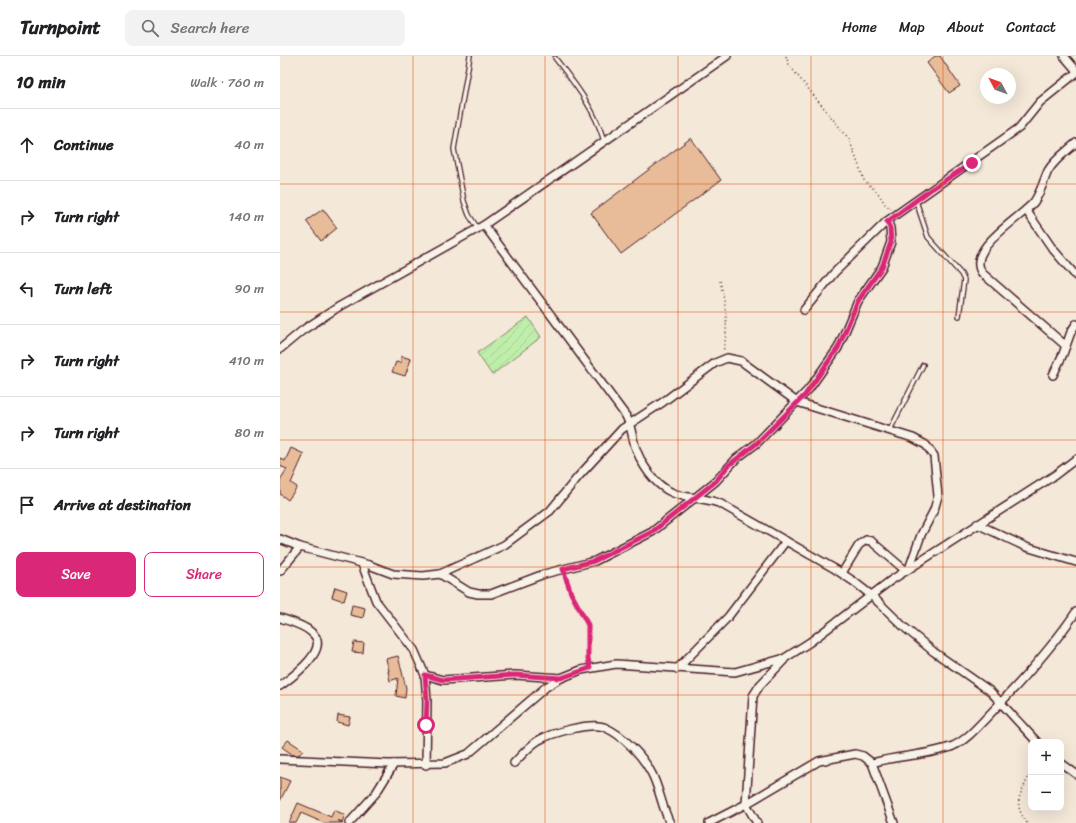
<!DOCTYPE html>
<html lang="en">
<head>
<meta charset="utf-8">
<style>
	body { margin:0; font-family:Sriracha,sans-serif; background:#f2f2f2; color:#202124 }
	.controls { position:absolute; right:12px; bottom:12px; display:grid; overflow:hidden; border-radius:8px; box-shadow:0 4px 16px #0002 }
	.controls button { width:36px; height:36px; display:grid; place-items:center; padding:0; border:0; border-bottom:1px solid #e0e0e0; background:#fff; color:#202124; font:20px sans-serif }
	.compass { position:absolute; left:700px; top:12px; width:36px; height:36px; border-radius:50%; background:#fff; box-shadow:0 4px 16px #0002; rotate:311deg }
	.stop { position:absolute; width:12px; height:12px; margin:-9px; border:3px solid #db2777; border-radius:50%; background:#fff }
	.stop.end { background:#db2777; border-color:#fff; box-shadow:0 1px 4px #0008 }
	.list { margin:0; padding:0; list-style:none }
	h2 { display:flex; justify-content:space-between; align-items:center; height:52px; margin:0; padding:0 16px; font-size:17px }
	h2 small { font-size:13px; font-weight:400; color:#757577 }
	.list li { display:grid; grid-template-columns:26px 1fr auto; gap:12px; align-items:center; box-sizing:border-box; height:72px; padding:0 16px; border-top:1px solid #e0e0e0 }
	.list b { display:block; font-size:15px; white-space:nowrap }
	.list em { font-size:13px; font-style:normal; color:#757577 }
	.actions { display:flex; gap:8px; padding:12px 16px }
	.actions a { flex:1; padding:9px 0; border:1px solid #db2777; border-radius:8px; text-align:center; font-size:14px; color:#db2777 }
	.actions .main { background:#db2777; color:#fff }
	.icon { flex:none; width:22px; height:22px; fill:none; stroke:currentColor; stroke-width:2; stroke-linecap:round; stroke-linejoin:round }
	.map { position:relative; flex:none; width:796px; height:767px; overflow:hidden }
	header { display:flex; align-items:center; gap:24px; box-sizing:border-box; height:56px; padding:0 20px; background:#fff; border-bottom:1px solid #e0e0e0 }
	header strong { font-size:19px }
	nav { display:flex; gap:22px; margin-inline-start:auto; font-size:14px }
	.search { width:280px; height:36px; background:#f2f2f2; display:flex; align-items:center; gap:10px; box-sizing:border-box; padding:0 14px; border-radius:8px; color:#757577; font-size:15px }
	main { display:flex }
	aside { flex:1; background:#fff }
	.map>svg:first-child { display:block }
	.garden { fill:url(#garden-furrows); stroke:#84866b }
	.building { fill:#e8bc98; stroke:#4a1f2b }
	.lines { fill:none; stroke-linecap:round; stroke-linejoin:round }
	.service-casing { stroke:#4a1f2b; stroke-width:6 }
	.minor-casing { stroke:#4a1f2b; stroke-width:10 }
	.path { stroke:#4a1f2b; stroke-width:1.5; stroke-dasharray:1 3; stroke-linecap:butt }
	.service { stroke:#f7f3e8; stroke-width:3.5 }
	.minor { stroke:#f7f3e8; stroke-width:7 }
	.route { stroke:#db2777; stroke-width:5 }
	.grid { fill:none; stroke:#e0560e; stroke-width:1; stroke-opacity:0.55 }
</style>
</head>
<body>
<header>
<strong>Turnpoint</strong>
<div class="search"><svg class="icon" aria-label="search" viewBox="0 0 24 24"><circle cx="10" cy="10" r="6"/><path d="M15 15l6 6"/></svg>Search here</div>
<nav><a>Home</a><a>Map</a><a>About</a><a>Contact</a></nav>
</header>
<main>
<aside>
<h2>10 min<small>Walk · 760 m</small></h2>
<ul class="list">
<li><svg class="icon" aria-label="ahead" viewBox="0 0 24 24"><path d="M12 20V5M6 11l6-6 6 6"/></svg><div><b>Continue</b></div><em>40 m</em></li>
<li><svg class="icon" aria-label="right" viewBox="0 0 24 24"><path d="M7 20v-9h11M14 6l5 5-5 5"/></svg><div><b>Turn right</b></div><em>140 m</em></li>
<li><svg class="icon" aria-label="left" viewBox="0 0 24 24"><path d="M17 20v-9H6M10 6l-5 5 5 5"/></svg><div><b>Turn left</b></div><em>90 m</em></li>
<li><svg class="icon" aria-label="right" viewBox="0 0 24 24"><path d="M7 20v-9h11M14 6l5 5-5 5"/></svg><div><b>Turn right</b></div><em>410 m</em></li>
<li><svg class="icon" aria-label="right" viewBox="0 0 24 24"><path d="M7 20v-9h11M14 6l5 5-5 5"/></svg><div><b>Turn right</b></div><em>80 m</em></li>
<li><svg class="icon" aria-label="arrive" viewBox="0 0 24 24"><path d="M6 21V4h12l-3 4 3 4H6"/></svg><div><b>Arrive at destination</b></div></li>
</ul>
<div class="actions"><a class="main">Save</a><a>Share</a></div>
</aside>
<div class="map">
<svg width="796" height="767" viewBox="0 0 796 767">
	<defs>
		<pattern id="garden-furrows" width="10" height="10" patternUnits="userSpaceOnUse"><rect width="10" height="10" fill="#bfeeab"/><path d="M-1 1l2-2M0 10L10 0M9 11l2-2" fill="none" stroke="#a6cc93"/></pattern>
	</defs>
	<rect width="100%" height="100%" fill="#f4e8d8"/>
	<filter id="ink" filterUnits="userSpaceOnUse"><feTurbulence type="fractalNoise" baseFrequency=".025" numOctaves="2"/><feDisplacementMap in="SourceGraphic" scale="8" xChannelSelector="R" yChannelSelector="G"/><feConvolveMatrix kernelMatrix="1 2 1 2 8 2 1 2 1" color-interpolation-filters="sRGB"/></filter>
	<g filter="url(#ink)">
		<polygon class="garden" points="248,261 261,281 212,319 197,297"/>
		<g class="building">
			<polygon points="655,0 660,0 680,30 669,37 647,7"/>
			<polygon points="411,82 441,124 341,198 311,157"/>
			<polygon points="43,153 57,172 41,185 26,165"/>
			<polygon points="121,300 131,303 125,320 112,316 116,306 121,307"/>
			<polygon points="11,392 24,398 11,427 17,431 8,444 0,438 0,424 7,413 0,410 0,402 5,405"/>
			<polygon points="55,531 67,535 64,545 52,541"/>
			<polygon points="72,549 85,552 83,562 70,559"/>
			<polygon points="74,586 84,587 83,597 72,596"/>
			<polygon points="118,600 126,632 125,642 116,640 118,622 110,625 108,615 109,615 106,603"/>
			<polygon points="58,659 70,661 68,669 57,666"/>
			<polygon points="8,684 23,694 19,699 13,699 2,691"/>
			<polygon points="0,721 10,725 0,745"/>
			<polygon points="18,747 51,761 54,754 65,759 62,766 57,764 63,767 44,767 21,757 16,767 9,767"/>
		</g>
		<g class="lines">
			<defs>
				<g id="service">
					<polyline points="190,0 174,93 184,145 189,159 198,173"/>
					<path d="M275,2C295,28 315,53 324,85"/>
					<polyline points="636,145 648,181 681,218 684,224 679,260"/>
					<polyline points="610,374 643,309"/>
				</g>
				<g id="minor">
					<polyline points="784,0 796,14"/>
					<polyline points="746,154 772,192 796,220"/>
					<path d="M204,169L346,360C351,369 352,380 355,390C361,408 374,429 393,437C408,443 425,441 441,448L555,513L573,525L591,539L624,571L654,596L710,635L757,686"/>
					<polyline points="524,254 554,217 607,165 739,72 760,46 796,17"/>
					<path d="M786,290L702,217C685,193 741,162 754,146C761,136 763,126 768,115C774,104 787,95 796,87"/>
					<polyline points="0,293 23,274 60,250 204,169 447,0"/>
					<polyline points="773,319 783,298 791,276 796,268"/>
					<polyline points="697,468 746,491 796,506"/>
					<polyline points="0,483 20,491 89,509 113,518 143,520 160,518 224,489 270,455 298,421 342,373 383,346 435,307 447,302 461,305 517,346 633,382 646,389 654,400 658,440 654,454 641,479 629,513"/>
					<polyline points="82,508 96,545 134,594 145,619 147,645 146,709"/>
					<polyline points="0,515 20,491"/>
					<polyline points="562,517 579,489 586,484 591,485 626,515"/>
					<polyline points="160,518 189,536 198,538 211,538 264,518 315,505 372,476 436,425 456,403 477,387 529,333 558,292 578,245 602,211 611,186 610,172 607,165"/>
					<path d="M0,562C9,565 24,569 31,576C53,592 12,621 0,630"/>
					<polyline points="397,613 448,561 506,485"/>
					<polyline points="145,619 163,624 235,619 281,622"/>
					<polyline points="0,703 108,708 165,707 188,698 266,631 281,622 301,614 336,608 455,616 505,602 530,586 610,525 775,419 796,403"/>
					<path d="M234,707C242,699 249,690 259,684C272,677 310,666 324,671C343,679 363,700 372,718C380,734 382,752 390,767"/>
					<path d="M592,707C618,699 648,700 673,690C687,684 699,669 710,658C741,626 771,593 796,556"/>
					<polyline points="781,707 796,718"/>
					<polyline points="69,767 96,737 114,708"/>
					<polyline points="429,767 466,748 539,705 575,698 583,700 592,707 614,767"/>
					<polyline points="477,767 466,748 473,640 480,629 504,604"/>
				</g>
			</defs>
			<use href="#service" class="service-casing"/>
			<use href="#minor" class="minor-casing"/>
			<g class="path">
				<polyline points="506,0 509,9 569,83 584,124 598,137 605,148 611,153"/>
				<path d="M440,225C446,250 449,271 443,296"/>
				<polyline points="284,521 291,537 308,569 308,605"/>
				<path d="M747,767C730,744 743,738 751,714"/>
			</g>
			<use href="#service" class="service"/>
			<use href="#minor" class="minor"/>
		</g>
	</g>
	<g class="lines" filter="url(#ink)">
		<polyline class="route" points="146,669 147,645 145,619 163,624 235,619 281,622 310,612 308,602 308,569 291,537 283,513 314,505 372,476 436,425 448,410 477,387 525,339 558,292 578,245 602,211 611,186 610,172 607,166 650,134 692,107"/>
	</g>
	<path class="grid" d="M133,0V767M265,0V767M398,0V767M531,0V767M663,0V767M0,128H796M0,256H796M0,384H796M0,511H796M0,639H796"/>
</svg>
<div class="controls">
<button>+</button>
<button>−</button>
</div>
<svg class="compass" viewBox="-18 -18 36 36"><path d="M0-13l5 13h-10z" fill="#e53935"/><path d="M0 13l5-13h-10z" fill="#757577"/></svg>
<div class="stop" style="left:146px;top:669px"></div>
<div class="stop end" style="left:692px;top:107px"></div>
</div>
</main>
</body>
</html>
